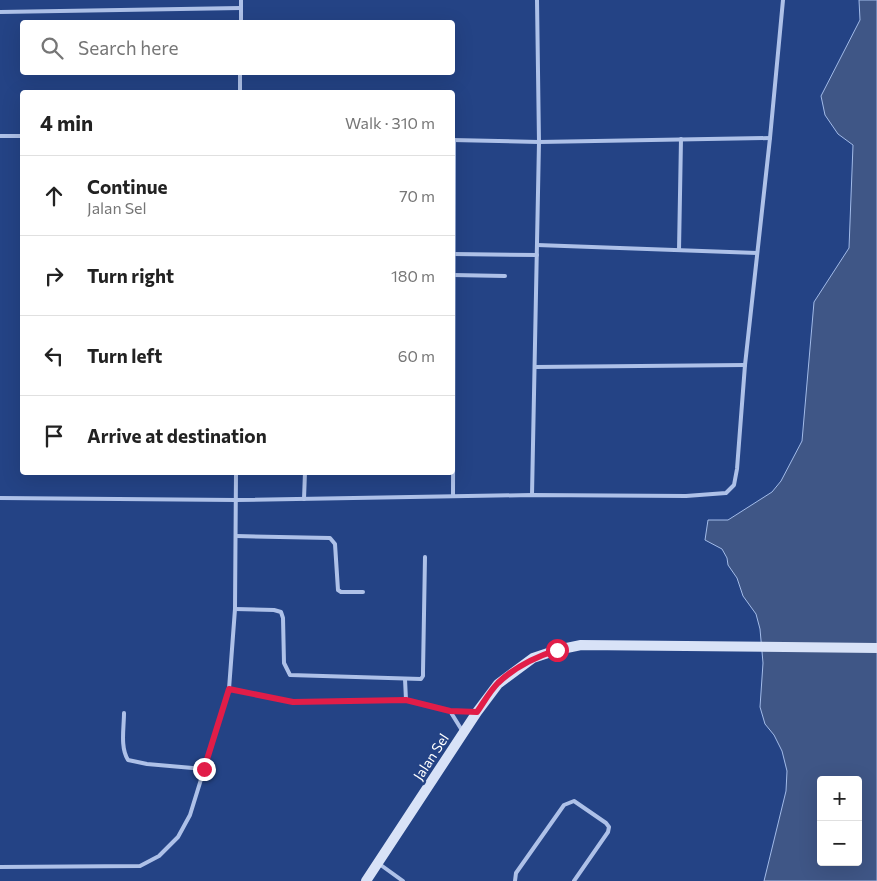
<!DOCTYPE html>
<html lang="en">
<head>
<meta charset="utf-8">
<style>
	body { margin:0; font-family:Commissioner,sans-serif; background:#f6f6f6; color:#222 }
	.controls { position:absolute; right:15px; bottom:15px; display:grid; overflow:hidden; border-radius:5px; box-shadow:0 5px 20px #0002 }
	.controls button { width:45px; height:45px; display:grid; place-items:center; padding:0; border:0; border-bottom:1px solid #e0e0e0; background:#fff; color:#222; font:25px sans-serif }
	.stop { position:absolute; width:15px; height:15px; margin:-11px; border:4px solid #e11d48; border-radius:50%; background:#fff }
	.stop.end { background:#e11d48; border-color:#fff; box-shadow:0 1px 5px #0008 }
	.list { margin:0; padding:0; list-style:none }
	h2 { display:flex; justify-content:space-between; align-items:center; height:65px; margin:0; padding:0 20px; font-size:21px }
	h2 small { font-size:16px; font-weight:400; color:#767676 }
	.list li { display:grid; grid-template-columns:32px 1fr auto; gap:15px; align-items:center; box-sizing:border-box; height:80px; padding:0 20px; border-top:1px solid #e0e0e0 }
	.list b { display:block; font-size:19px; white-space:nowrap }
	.list p { margin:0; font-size:16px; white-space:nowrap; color:#767676 }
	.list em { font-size:16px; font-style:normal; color:#767676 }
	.icon { flex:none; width:28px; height:28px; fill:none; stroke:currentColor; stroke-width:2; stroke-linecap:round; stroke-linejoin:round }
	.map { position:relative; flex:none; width:877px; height:881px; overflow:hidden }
	.search { position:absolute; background:#fff; box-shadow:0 5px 20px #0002; left:20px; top:20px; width:435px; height:55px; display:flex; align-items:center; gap:12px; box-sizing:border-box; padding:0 18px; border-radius:5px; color:#767676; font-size:19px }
	.panel { position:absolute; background:#fff; box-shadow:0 5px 20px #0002; left:20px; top:90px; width:435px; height:385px; border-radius:5px }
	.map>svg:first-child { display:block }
	.water { fill:#3f5686; stroke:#a2bbe9; fill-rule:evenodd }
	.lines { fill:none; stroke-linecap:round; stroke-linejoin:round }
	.lane { stroke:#aec1e8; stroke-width:4 }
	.secondary { stroke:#d8e2f7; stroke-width:10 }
	.route { stroke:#e11d48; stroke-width:6 }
	.labels { text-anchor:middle; stroke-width:5; stroke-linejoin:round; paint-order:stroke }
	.street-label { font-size:14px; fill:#fff; stroke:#244385 }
</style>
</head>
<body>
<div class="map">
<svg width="877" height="881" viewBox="0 0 877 881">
	<rect width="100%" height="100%" fill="#244385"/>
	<path class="water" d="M859,0H877V881H764L786,791L787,771L782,751L774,735L765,724L760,707L763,663L760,629L756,614L743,596L737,578L728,565L727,558L722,549L705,540L708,520H728L772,492L781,481L802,441L814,302L849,248L853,145L838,134L825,115L821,96L860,20ZM821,780H858V862H821Z"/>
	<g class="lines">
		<g class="lane">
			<polyline points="0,12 241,8"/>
			<polyline points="241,22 241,0"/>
			<polyline points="240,92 240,72"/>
			<polyline points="0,136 22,136"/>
			<polyline points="452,140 539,142 770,138"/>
			<polyline points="537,245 757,253"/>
			<polyline points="679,250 681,139"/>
			<polyline points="453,254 537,255"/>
			<polyline points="453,275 505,276"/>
			<polyline points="535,367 745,365"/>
			<polyline points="532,495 539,142 537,0"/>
			<polyline points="453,496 454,140"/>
			<polyline points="0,498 236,500 532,495 686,496 726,493 734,485 737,469 745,365 770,138 783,0"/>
			<polyline points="304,499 305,472"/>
			<polyline points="236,536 330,538 335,544 338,590 341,592 363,592"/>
			<polyline points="235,609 274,610 281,612 283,618 284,663 290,675 421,679 423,676 423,671 425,557"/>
			<polyline points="405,679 406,700"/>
			<polyline points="229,689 293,702 406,700 450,711 476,712"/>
			<polyline points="450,711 463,732"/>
			<path d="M124,713C124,728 120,747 128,760L147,764L204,769"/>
			<polyline points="378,863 403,881"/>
			<polyline points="0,867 140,866 159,856 178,837 190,815 229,689 235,609 236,472"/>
			<polyline points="515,881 516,873 564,805 574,801 606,823 609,827 608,832 574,881"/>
		</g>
		<polyline class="secondary" points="366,881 477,712 498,684 533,658 557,650 581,645 877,648"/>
	</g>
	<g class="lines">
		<path class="route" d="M204,769L229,689L293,702L406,700L450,711L477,712C484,702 490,691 498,683C515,667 535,657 557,650"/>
	</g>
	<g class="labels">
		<g class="street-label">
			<text transform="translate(431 757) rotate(-57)" y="5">Jalan Sel</text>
		</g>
	</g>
</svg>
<div class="controls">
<button>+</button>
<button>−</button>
</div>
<div class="stop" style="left:557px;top:650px"></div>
<div class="stop end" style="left:204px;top:769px"></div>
<div class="search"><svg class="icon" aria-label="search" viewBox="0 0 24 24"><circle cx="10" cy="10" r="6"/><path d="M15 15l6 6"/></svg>Search here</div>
<section class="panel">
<h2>4 min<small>Walk · 310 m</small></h2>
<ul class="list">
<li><svg class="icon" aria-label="ahead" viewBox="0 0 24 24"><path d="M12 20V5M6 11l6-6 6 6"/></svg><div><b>Continue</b><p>Jalan Sel</p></div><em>70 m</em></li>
<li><svg class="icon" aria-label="right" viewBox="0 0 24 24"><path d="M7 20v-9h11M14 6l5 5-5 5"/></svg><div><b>Turn right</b></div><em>180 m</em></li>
<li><svg class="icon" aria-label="left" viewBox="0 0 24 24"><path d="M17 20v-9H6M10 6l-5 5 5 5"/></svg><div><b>Turn left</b></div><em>60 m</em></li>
<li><svg class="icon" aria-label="arrive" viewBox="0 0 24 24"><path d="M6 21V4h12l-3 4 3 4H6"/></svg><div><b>Arrive at destination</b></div></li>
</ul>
</section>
</div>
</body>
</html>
